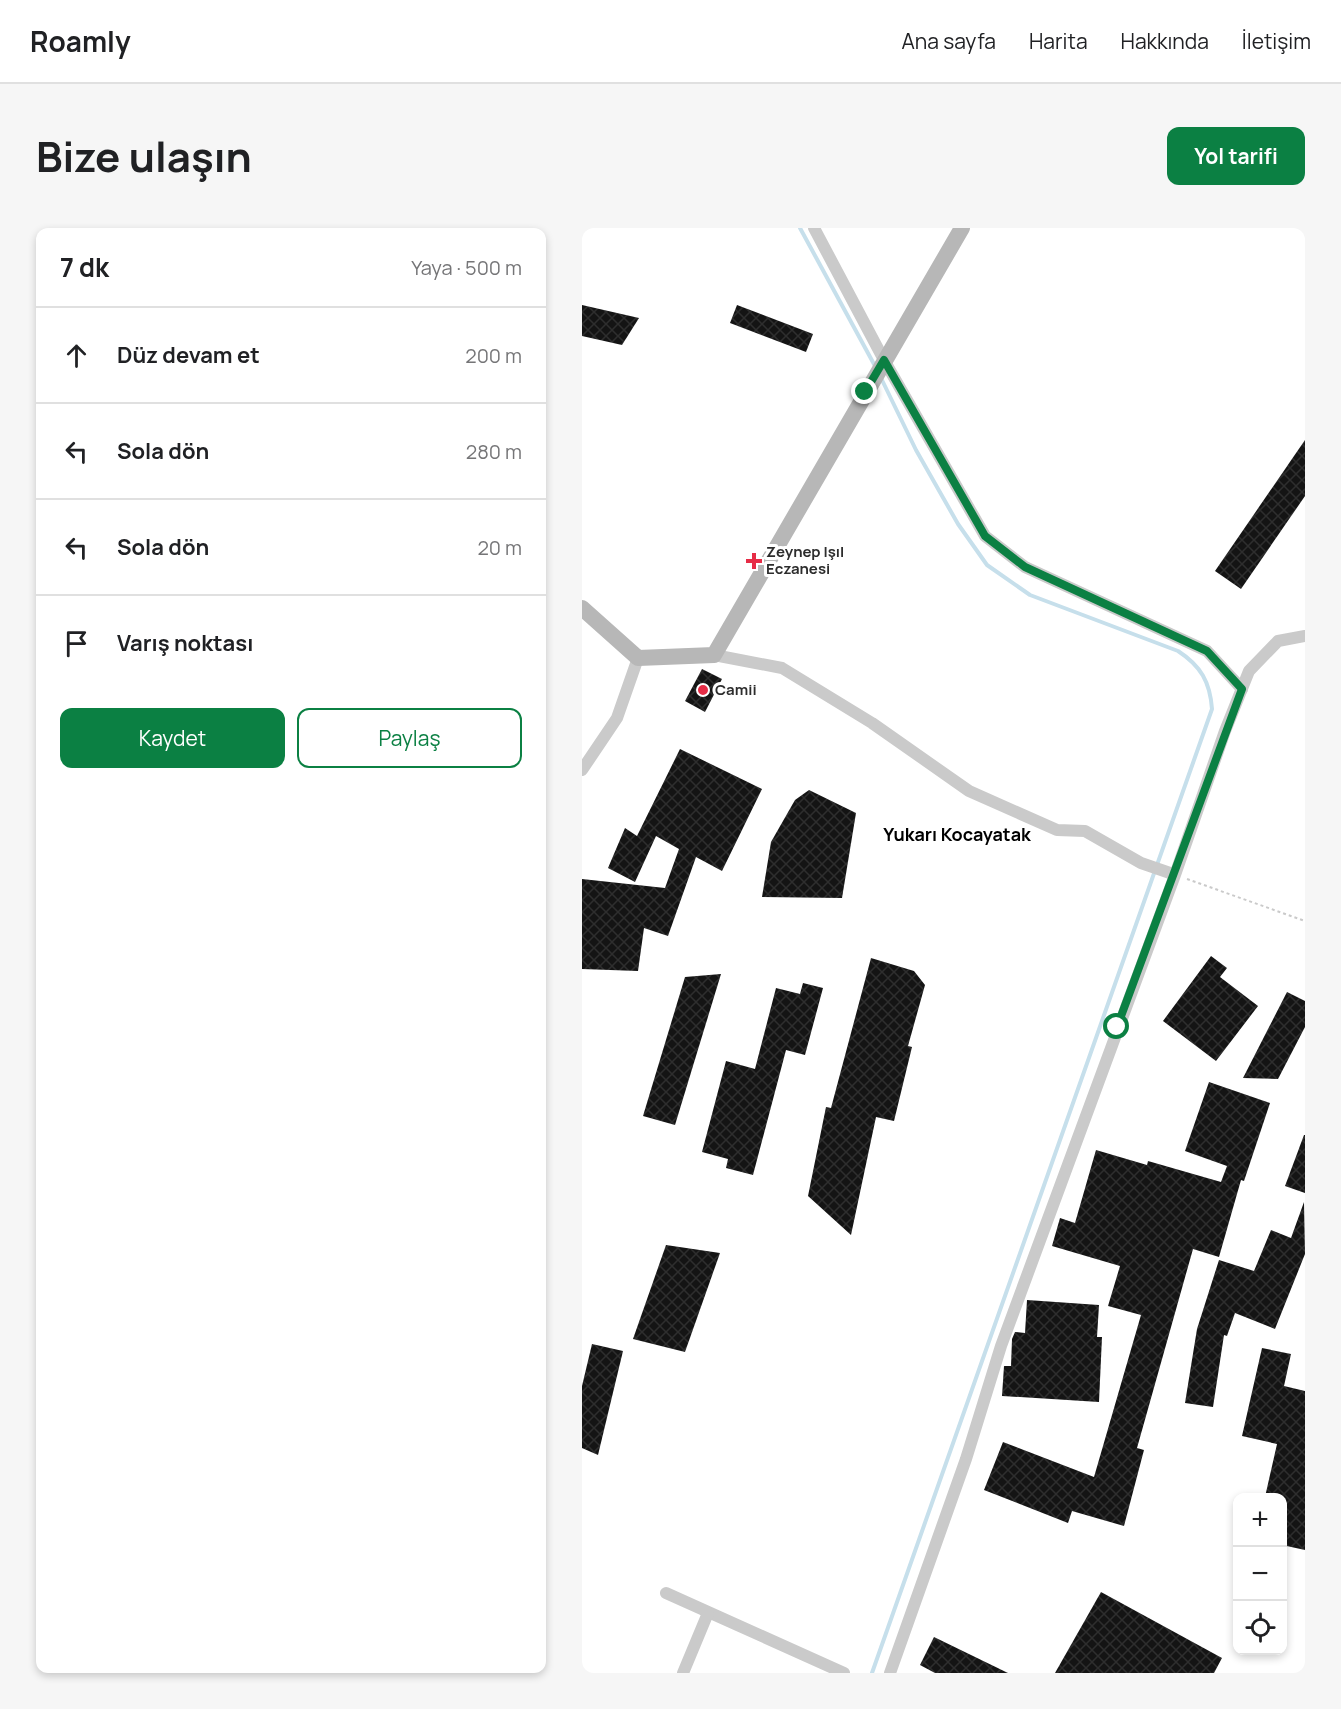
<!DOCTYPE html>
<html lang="tr">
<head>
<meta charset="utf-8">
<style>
	body { margin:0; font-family:Manrope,sans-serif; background:#f6f6f6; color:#202124 }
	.controls { position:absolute; right:18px; bottom:18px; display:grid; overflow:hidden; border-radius:12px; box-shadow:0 3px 9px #0003 }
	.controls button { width:54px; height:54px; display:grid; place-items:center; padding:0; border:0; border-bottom:2px solid #e0e0e0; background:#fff; color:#202124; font:30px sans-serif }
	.stop { position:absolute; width:18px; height:18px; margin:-14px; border:4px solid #0b8043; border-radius:50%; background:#fff }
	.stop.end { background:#0b8043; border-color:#fff; box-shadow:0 2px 6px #0008 }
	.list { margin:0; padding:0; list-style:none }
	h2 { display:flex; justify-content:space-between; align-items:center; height:78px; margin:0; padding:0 24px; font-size:26px }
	h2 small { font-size:20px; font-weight:400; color:#757577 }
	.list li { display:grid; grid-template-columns:39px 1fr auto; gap:18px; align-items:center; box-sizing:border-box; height:96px; padding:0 24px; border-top:2px solid #e0e0e0 }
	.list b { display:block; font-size:22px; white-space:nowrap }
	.list em { font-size:20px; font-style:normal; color:#757577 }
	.actions { display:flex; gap:12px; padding:18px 24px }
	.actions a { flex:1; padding:14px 0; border:2px solid #0b8043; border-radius:12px; text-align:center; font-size:21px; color:#0b8043 }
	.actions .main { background:#0b8043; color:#fff }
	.icon { flex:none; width:33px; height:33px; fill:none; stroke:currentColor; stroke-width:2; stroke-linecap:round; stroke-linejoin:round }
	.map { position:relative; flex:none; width:723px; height:1445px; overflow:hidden; border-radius:12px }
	header { display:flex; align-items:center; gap:36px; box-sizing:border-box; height:84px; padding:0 30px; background:#fff; border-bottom:2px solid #e0e0e0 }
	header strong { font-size:28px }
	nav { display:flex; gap:33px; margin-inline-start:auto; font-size:21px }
	.intro { display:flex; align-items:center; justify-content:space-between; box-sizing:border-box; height:144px; padding:0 36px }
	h1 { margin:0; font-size:42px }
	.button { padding:15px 27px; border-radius:12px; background:#0b8043; color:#fff; font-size:21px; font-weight:700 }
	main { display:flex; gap:36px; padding:0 36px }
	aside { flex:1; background:#fff; border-radius:12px; box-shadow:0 3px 9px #0003 }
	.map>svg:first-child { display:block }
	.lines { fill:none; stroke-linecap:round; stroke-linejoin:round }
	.stream { stroke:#c6dfeb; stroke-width:4 }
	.building { fill:url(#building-cross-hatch) }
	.path { stroke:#cacaca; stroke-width:2; stroke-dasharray:3 3; stroke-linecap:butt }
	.street { stroke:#cacaca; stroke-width:12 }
	.secondary { stroke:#b7b7b7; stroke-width:16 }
	.route { stroke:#0b8043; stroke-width:8 }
	.poi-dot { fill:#e62c46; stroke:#fff; stroke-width:2 }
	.labels { text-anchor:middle; stroke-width:6; stroke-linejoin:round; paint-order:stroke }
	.poi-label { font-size:15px; font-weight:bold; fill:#2d2d2d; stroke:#fff; text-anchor:start }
	.quarter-label { font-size:18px; font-weight:bold; fill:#000; stroke:#fff }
</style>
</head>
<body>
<header>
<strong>Roamly</strong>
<nav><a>Ana sayfa</a><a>Harita</a><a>Hakkında</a><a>İletişim</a></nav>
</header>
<div class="intro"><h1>Bize ulaşın</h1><a class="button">Yol tarifi</a></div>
<main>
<aside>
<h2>7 dk<small>Yaya · 500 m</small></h2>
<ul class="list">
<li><svg class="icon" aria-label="ahead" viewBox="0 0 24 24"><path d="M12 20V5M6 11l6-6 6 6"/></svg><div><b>Düz devam et</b></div><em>200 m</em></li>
<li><svg class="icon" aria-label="left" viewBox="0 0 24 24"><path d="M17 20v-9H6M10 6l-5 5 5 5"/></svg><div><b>Sola dön</b></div><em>280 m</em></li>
<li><svg class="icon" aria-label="left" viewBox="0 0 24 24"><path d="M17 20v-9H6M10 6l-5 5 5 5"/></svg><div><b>Sola dön</b></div><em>20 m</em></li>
<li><svg class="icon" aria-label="arrive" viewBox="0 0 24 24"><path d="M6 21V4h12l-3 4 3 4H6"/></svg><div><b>Varış noktası</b></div></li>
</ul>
<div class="actions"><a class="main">Kaydet</a><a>Paylaş</a></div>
</aside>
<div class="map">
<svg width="723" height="1445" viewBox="0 0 723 1445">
	<defs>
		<pattern id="building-cross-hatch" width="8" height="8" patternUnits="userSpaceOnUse" patternTransform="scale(1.5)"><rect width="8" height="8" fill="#141414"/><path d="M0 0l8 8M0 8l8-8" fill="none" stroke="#2e2e2e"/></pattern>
	</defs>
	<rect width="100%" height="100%" fill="#fff"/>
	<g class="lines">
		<g class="stream">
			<polyline points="218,0 293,138"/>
			<path d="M290,1445L630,481C628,454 619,438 596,423L448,367L405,337L376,296L334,222L299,150"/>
		</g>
	</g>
	<g class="building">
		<polygon points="0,77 57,90 40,117 0,108"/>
		<polygon points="155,77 231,106 224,124 148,95"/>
		<polygon points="723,212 723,268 659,361 633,343"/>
		<polygon points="120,441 140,451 123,484 103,473"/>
		<polygon points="98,521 180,561 140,643 114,629 86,708 62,700 56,743 0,741 0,651 83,660 97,621 74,608 53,654 26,640 43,600 55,608"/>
		<polygon points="227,562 274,585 260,670 180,669 189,614 213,572"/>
		<polygon points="629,728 645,740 638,749 676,778 634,833 581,793"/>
		<polygon points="289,730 332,743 343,757 326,818 330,819 312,893 294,889 269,1007 226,968 244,879 249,880"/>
		<polygon points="139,746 93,897 61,888 103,749"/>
		<polygon points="221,755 241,760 223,827 204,822 171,947 144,940 146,931 120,924 144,833 173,841 194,760 218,766"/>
		<polygon points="705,764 723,773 723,799 696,851 661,850"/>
		<polygon points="627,854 688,875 662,953 659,952 637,1029 611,1021 555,1220 562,1222 542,1298 490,1283 486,1295 402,1262 421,1214 512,1249 559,1087 526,1078 538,1038 470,1018 478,990 493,995 514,922 565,937 566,933 639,954 645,938 603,923"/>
		<polygon points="722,907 723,907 723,965 703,958"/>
		<polygon points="722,974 723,1026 693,1101 653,1085 645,1108 642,1107 631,1179 603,1175 615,1101 637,1032 672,1043 689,1002 709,1010"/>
		<polygon points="84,1017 138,1025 103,1124 51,1111"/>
		<polygon points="445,1072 517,1077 515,1109 520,1109 517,1174 420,1168 422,1138 429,1138 430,1111 433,1104 443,1105"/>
		<polygon points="10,1116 41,1123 16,1227 0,1220 0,1158"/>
		<polygon points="680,1120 709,1126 702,1158 723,1163 723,1322 700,1317 700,1269 683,1269 695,1216 660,1208"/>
		<polygon points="519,1364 640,1430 632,1445 473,1445"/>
		<polygon points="352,1409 426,1445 353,1445 338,1437"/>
	</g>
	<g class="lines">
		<polyline class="path" points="605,651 723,693"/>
		<g class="street">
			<polyline points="232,0 302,132 403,308 443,339 625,423 660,461"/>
			<polyline points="132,427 200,440 290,495 387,563 475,602 503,603 559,635 588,645"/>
			<polyline points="0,542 35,490 56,430"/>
			<polyline points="84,1365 262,1445"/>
			<polyline points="101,1445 126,1385"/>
			<polyline points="308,1445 384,1231 419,1118 593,647 643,503 667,443 696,413 723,408"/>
		</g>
		<polyline class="secondary" points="0,380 56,430 132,427 380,0"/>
	</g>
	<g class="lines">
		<polyline class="route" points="283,164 302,132 403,308 443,339 625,423 660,461 535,799"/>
	</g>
	<g class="poi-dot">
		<path d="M169 324h6v6h6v6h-6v6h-6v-6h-6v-6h6z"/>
		<circle cx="121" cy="462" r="6"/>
	</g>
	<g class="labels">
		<g class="poi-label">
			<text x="184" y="329">Zeynep Işıl<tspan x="184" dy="17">Eczanesi</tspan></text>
			<text x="133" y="467">Camii</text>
		</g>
		<g class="quarter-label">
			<text x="375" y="613">Yukarı Kocayatak</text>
		</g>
	</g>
</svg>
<div class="controls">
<button>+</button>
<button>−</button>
<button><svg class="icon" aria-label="locate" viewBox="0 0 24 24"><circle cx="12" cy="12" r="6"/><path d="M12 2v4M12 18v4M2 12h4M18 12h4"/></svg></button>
</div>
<div class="stop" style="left:535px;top:799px"></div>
<div class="stop end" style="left:283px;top:164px"></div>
</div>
</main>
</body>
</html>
